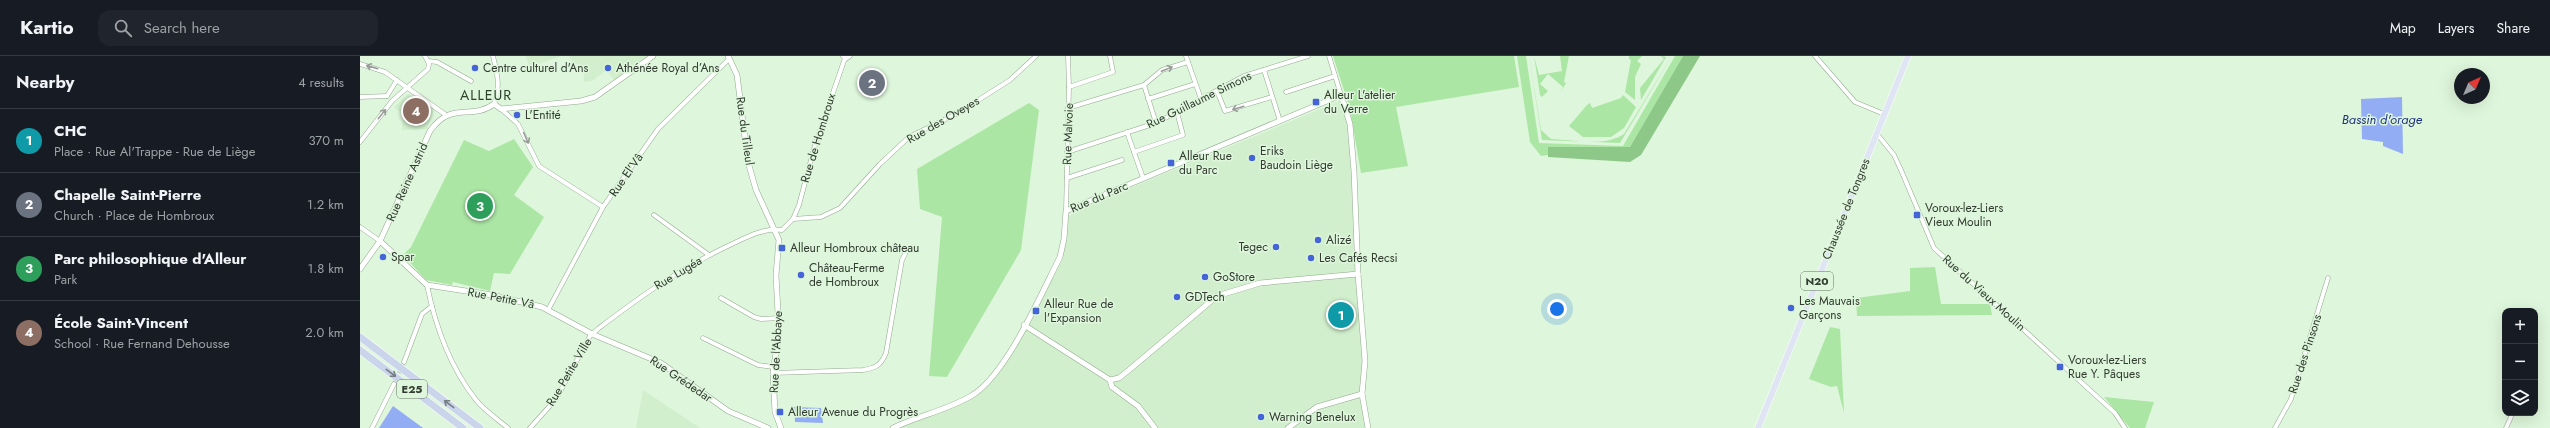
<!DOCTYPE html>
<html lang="en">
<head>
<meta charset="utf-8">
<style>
	body { margin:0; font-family:Jost,sans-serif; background:#20242c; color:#f1f3f6 }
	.controls { position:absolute; right:12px; bottom:12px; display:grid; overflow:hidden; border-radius:8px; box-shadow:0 4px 16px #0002 }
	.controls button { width:36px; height:36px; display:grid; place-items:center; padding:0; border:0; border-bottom:1px solid #363941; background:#171b24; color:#f1f3f6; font:20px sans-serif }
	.compass { position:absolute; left:2094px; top:12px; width:36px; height:36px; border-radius:50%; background:#171b24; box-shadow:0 4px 16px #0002; rotate:44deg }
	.you { position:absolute; left:1197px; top:253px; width:14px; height:14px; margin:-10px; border:3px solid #fff; border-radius:50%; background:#1a73e8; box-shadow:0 0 0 6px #1a73e833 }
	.badge { display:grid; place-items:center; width:26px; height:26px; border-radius:50%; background:#8c9099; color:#fff; font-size:13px; font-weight:700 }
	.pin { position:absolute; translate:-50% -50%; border:2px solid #fff; box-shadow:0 1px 4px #0006 }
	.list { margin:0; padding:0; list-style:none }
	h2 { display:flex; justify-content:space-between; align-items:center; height:52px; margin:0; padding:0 16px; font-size:17px }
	h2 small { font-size:13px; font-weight:400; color:#9ea1a6 }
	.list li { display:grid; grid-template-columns:26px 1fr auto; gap:12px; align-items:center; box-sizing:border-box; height:64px; padding:0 16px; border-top:1px solid #363941 }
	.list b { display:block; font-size:15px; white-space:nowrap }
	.list p { margin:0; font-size:13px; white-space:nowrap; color:#9ea1a6 }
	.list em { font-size:13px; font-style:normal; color:#9ea1a6 }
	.icon { flex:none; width:22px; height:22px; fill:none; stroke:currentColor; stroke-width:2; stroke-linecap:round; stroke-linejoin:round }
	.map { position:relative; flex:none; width:2190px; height:372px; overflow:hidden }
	header { display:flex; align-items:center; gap:24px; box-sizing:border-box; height:56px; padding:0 20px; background:#171b24; border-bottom:1px solid #363941 }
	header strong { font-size:19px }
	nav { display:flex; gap:22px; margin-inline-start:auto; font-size:14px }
	.search { width:280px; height:36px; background:#20242c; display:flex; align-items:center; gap:10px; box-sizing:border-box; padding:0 14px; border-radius:12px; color:#9ea1a6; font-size:15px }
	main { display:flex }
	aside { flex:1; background:#171b24 }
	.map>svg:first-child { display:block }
	.built { fill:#d1efcd }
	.green { fill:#ace6a5 }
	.forest { fill:#8ec888 }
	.water { fill:#93adf5 }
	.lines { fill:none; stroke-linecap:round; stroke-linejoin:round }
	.minor-tunnel { stroke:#bbd1b9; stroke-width:4; stroke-dasharray:4 2; stroke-linecap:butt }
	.minor-casing { stroke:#92a98f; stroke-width:5 }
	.tertiary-casing { stroke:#92a98f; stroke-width:6 }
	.primary-casing { stroke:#fff; stroke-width:7 }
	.motorway-casing { stroke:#fff; stroke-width:8 }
	.minor { stroke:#fff; stroke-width:4 }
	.tertiary { stroke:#fff; stroke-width:5 }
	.primary { stroke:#dfe5f2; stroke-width:6 }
	.motorway { stroke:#cad4ea; stroke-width:7 }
	.oneway { stroke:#989d98 }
	.oneway2 { stroke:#768084 }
	.poi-dot { fill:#4464d7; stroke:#def6db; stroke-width:1.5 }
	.labels { text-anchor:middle; stroke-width:3; stroke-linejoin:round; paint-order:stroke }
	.shield { fill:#def6db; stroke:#657363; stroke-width:1 }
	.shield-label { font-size:11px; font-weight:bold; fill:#313b30 }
	.poi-label { font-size:12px; fill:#313b30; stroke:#def6db; text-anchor:start }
	.street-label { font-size:12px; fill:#313b30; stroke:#def6db }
	.water-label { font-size:13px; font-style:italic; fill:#1f3384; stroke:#def6db }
	.quarter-label { font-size:14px; letter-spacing:1px; fill:#2c402a; stroke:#def6db }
</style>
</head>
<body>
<header>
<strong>Kartio</strong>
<div class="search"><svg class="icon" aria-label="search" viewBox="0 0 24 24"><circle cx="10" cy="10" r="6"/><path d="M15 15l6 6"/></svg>Search here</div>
<nav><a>Map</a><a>Layers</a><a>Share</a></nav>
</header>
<main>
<aside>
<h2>Nearby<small>4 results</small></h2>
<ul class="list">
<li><span class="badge" style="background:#0f9aa8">1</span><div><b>CHC</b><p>Place · Rue Al'Trappe - Rue de Liège</p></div><em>370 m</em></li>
<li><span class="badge" style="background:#6b7280">2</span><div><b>Chapelle Saint-Pierre</b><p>Church · Place de Hombroux</p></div><em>1.2 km</em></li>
<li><span class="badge" style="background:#2e9e5b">3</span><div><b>Parc philosophique d'Alleur</b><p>Park</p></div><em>1.8 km</em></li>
<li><span class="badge" style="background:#8d6e63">4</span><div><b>École Saint-Vincent</b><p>School · Rue Fernand Dehousse</p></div><em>2.0 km</em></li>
</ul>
</aside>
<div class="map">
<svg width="2190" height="372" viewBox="0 0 2190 372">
	<rect width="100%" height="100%" fill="#def6db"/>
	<g class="built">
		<polygon points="166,0 202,0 169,11"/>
		<polygon points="209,0 288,0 255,25 246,14 232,25 224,26 223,10 212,7"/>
		<polygon points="48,38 74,53 67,73 42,74 43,58 34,51"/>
		<polygon points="980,45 989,70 1007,372 537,372 610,344 634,324 648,304 703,203 708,161 724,151"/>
		<polygon points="283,334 340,372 276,372"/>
	</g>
	<g class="green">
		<polygon points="973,0 1154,0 1159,31 1036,51 1048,110 1001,117 990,53"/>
		<polygon points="1157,0 1166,0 1179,87 1263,90 1315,0 1323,0 1270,91 1188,91 1188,99 1181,100 1170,86"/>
		<path d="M1169,0L1181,74L1191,83C1213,84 1246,91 1264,78L1312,0L1260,87L1182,84Z"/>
		<polygon points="1174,0 1179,19 1202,15 1200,0 1209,0 1204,26 1206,27 1200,37 1203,31 1188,18 1180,28 1188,35 1182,41 1180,39"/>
		<polygon points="1269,0 1282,0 1277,5 1281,8 1275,21 1275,44 1265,36 1271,4 1269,3"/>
		<polygon points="1301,0 1306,1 1281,44 1280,32 1304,3"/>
		<polygon points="1263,39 1276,51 1264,72 1251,81 1223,81 1209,70 1227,49 1230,47 1232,52 1261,42"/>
		<polygon points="669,47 679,54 661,194 587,321 569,320 582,161 560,153 557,113"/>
		<polygon points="154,83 173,111 154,139 184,161 150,218 134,217 130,235 93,226 92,229 66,224 43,199 51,191 104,84 129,95"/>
		<polygon points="1575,211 1581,248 1630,248 1632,259 1497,260 1496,242 1550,235 1550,212"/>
		<polygon points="1470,271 1480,273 1484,357 1477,330 1471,331 1449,323"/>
		<polygon points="1744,341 1794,346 1785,372 1770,372"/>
	</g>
	<polygon class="forest" points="1323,0 1340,0 1281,99 1270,106 1188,101 1188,91 1270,91"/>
	<g class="water">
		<polygon points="2042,41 2043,98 2023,90 2023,86 2002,83 2001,43"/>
		<polygon points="33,350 63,372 19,372"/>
		<polygon points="434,351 461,352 463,367 435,366"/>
	</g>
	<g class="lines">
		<polyline class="minor-tunnel" points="34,328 44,306"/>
		<defs>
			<g id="minor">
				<path d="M133,0C137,16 141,32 134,48"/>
				<polyline points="483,0 486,3 490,0"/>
				<polyline points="969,0 981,39"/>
				<polyline points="1455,0 1495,46 1524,58"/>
				<polyline points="68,5 77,6 111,25"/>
				<polyline points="828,6 841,43"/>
				<polyline points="0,8 25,16 86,59"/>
				<polyline points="904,14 920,65"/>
				<polyline points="784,29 796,67"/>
				<polyline points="709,31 753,16 750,0"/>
				<polyline points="857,35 865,55 912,41"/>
				<polyline points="926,36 975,20"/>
				<polyline points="27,40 37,24"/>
				<polyline points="0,41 27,40"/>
				<polyline points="788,43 835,28"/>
				<polyline points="708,52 784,29 802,14 828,6 826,0"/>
				<polyline points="141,53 158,68 179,110 243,151"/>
				<polyline points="767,76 783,122"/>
				<polyline points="1517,78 1534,99 1541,114 1574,192 1755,357 1765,372"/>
				<polyline points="0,86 32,45 68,13 69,8 65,0"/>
				<polyline points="707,96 796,67 884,20 948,0"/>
				<polyline points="774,96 823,79 817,56"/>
				<polyline points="707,122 762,104"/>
				<polyline points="706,155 709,31 708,0"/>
				<polyline points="294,159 349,199"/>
				<polyline points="433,163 461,161 480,152 520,108 549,81 598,57 650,24 676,0"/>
				<polyline points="0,171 20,185"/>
				<path d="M67,229C75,269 90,311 116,344C124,354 137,363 148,372"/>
				<polyline points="361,242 394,261 401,263 419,262"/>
				<polyline points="188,254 243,151 298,73 369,3"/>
				<polyline points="343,282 398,309 413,311"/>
				<polyline points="44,306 62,258 72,250"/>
				<path d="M413,317L503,314C516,312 521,309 526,297L542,204L545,198"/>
				<polyline points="12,372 34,328"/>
				<path d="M170,372L196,343L230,280L239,272C284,238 319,213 370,189C385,182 405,171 422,174L433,163L439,149L455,89L485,2"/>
				<polyline points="1915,372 1931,343 1968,222"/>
				<polyline points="2146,372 2151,361"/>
			</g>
			<g id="tertiary">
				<polyline points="368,0 377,19 388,106 396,134 419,184 416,219 419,276 413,317 415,356 421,372"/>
				<polyline points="20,185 67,229 132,239 182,251 232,278 301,307 368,355 408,372"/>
				<path d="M0,213L20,185L70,75C92,44 111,65 134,48L141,53L221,45L235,41L293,0"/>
				<polyline points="664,269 750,324 759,322 769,314 857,240 900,227 998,218"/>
				<polyline points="750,324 752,331 778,350 795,372"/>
				<path d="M533,372C558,360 587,354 611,340C646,320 681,238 700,201L704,183L706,155L981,39L990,68L994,115L998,218L1005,305L1002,338L1008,372"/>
				<polyline points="928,372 957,351 1002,338"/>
			</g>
			<polyline id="primary" points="1398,372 1548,0"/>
			<g id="motorway">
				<polyline points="0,281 120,372"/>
				<polyline points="0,294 103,372"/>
			</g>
		</defs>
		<use href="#minor" class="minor-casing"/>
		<use href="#tertiary" class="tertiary-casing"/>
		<use href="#primary" class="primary-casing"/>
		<use href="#motorway" class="motorway-casing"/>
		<use href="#minor" class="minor"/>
		<use href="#tertiary" class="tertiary"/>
		<use href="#primary" class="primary"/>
		<use href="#motorway" class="motorway"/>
	</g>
	<defs><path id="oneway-shaft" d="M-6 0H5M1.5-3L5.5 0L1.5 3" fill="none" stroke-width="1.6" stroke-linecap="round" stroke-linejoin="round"/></defs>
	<g class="oneway">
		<use href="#oneway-shaft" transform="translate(12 11) rotate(-164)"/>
		<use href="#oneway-shaft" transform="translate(807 13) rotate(-22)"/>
		<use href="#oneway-shaft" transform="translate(878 52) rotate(163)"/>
		<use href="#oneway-shaft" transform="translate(22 58) rotate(-51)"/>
		<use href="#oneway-shaft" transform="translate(166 82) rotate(66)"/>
	</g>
	<g class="oneway2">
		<use href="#oneway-shaft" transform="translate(31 317) rotate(37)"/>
		<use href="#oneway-shaft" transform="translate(89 348) rotate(-143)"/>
	</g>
	<g class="poi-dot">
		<circle cx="115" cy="12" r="4"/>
		<circle cx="248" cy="12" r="4"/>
		<rect x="952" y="42" width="8" height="8" rx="2"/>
		<circle cx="157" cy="59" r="4"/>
		<circle cx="892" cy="102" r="4"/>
		<rect x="807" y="103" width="8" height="8" rx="2"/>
		<rect x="1553" y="155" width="8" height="8" rx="2"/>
		<circle cx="958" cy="184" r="4"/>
		<circle cx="916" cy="191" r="4"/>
		<rect x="418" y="188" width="8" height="8" rx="2"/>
		<circle cx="23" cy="201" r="4"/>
		<circle cx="951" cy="202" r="4"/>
		<circle cx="441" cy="219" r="4"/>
		<circle cx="845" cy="221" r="4"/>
		<circle cx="817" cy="241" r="4"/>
		<circle cx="1431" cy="252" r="4"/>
		<rect x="672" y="251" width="8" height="8" rx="2"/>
		<rect x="1696" y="307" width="8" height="8" rx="2"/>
		<rect x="416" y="352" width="8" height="8" rx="2"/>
		<circle cx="901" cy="361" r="4"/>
	</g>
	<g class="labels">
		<g class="shield">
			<rect x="1441" y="216" width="32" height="18" rx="3"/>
			<rect x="37" y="324" width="30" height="18" rx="3"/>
		</g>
		<g class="shield-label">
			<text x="1457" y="229">N20</text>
			<text x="52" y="337">E25</text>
		</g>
		<g class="poi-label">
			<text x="123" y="16">Centre culturel d'Ans</text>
			<text x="256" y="16">Athénée Royal d’Ans</text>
			<text x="964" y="43">Alleur L'atelier<tspan x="964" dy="14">du Verre</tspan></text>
			<text x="165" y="63">L'Entité</text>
			<text x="900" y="99">Eriks<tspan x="900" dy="14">Baudoin Liège</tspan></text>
			<text x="819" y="104">Alleur Rue<tspan x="819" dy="14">du Parc</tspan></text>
			<text x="1565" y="156">Voroux-lez-Liers<tspan x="1565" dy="14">Vieux Moulin</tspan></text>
			<text x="966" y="188">Alizé</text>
			<text x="908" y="195" text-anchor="end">Tegec</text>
			<text x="430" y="196">Alleur Hombroux château</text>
			<text x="31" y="205">Spar</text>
			<text x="959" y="206">Les Cafés Recsi</text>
			<text x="449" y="216">Château-Ferme<tspan x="449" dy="14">de Hombroux</tspan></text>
			<text x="853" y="225">GoStore</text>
			<text x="825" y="245">GDTech</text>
			<text x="1439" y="249">Les Mauvais<tspan x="1439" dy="14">Garçons</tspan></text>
			<text x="684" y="252">Alleur Rue de<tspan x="684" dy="14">l'Expansion</tspan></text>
			<text x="1708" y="308">Voroux-lez-Liers<tspan x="1708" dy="14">Rue Y. Pâques</tspan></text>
			<text x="428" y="360">Alleur Avenue du Progrès</text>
			<text x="909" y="365">Warning Benelux</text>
		</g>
		<g class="street-label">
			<text transform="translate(839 44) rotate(-26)" y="4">Rue Guillaume Simons</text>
			<text transform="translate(583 64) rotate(-30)" y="4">Rue des Oveyes</text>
			<text transform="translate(385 75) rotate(82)" y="4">Rue du Tilleul</text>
			<text transform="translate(708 78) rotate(-88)" y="4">Rue Malvoie</text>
			<text transform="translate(458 82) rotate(-73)" y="4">Rue de Hombroux</text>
			<text transform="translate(266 119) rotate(-55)" y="4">Rue El'Vâ</text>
			<text transform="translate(47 126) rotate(-66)" y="4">Rue Reine Astrid</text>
			<text transform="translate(739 141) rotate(-23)" y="4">Rue du Parc</text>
			<text transform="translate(1486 153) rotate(-68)" y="4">Chaussée de Tongres</text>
			<text transform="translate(318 217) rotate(-31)" y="4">Rue Lugéa</text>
			<text transform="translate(1624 237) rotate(42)" y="4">Rue du Vieux Moulin</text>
			<text transform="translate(141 242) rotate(11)" y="4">Rue Petite Vâ</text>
			<text transform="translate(416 296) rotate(-87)" y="4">Rue de l'Abbaye</text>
			<text transform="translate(1945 298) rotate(-72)" y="4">Rue des Pinsons</text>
			<text transform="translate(209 316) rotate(-59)" y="4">Rue Petite Ville</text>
			<text transform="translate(321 323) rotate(34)" y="4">Rue Grédedar</text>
		</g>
		<g class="water-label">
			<text x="2022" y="68">Bassin d'orage</text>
		</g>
		<g class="quarter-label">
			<text x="126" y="44">ALLEUR</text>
		</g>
	</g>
</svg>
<div class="controls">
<button>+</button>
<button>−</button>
<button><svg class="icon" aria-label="layers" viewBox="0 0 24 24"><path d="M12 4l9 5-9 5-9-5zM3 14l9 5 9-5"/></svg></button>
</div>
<svg class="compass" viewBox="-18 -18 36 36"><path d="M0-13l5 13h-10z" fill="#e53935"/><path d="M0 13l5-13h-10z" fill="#9ea1a6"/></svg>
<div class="you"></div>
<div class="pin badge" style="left:981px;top:259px;background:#0f9aa8">1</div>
<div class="pin badge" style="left:512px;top:27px;background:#6b7280">2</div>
<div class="pin badge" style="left:120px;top:150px;background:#2e9e5b">3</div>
<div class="pin badge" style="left:56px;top:55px;background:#8d6e63">4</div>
</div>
</main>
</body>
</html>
